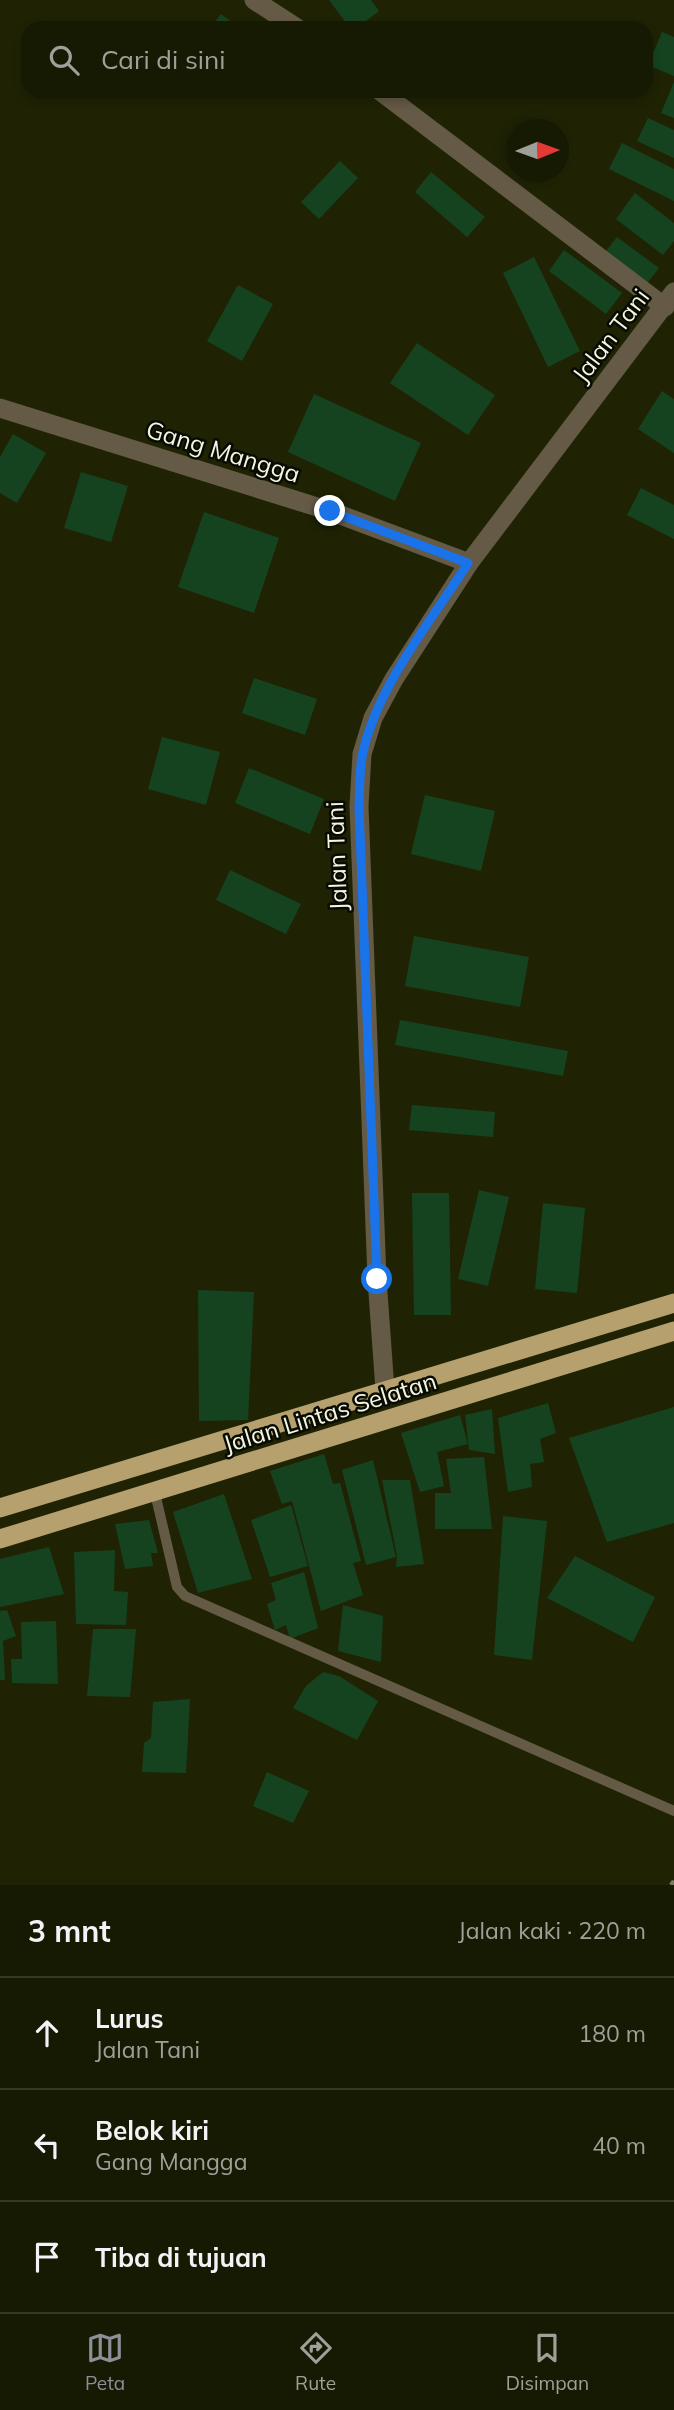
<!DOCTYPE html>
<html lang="id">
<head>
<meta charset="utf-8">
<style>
	body { margin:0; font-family:Mulish,sans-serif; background:#20230d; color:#f1f3f6 }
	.compass { position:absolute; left:506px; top:119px; width:63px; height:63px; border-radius:50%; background:#171a03; box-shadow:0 4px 10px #0003; rotate:89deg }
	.stop { position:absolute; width:21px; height:21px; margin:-16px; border:5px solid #1a73e8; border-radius:50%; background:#fff }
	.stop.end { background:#1a73e8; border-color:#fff; box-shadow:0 2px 7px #0008 }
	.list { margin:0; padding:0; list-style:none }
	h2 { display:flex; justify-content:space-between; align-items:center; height:91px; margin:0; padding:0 28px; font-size:30px }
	h2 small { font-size:23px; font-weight:400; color:#9ea19a }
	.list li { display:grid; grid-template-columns:46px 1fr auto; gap:21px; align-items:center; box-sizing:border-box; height:112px; padding:0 28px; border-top:2px solid #363825 }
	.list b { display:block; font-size:26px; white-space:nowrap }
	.list p { margin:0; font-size:23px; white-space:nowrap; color:#9ea19a }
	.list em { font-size:23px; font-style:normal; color:#9ea19a }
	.icon { flex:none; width:38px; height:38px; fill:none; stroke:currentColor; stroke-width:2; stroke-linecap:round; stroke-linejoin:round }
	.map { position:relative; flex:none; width:674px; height:1885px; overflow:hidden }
	.search { position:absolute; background:#171a03; box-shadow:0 4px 10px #0003; left:21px; right:21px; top:21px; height:77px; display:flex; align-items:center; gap:18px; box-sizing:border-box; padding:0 24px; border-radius:21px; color:#9ea19a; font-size:26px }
	.sheet { height:427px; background:#171a03 }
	nav { display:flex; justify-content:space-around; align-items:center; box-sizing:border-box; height:98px; border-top:2px solid #363825; background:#171a03; font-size:19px; color:#9ea19a }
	nav a { display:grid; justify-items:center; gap:4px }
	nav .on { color:#8c9099 }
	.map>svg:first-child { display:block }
	.building { fill:#16431f }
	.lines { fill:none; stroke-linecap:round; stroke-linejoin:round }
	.path { stroke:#777b61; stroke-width:4.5; stroke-dasharray:5 5; stroke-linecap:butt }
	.service { stroke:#645a45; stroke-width:10 }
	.minor { stroke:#645a45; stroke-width:19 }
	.trunk { stroke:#b6a06e; stroke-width:19 }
	.route { stroke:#1a73e8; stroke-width:9 }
	.labels { text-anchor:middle; stroke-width:5; stroke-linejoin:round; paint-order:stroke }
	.street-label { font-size:24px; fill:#f2f6e3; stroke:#090b02 }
</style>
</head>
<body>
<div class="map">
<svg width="674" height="1885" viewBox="0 0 674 1885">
	<rect width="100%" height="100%" fill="#1f2304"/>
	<g class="building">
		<polygon points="329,0 371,0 379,11 357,28 350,28"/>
		<polygon points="221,14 240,28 210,28"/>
		<polygon points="662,32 674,37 674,76 648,65"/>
		<polygon points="674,82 674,118 661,113"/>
		<polygon points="648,118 674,130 674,158 637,141"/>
		<polygon points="622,143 674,169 674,201 609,169"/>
		<polygon points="340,161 358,178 319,219 301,202"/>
		<polygon points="431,172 485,217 467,237 415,192"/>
		<polygon points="635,193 674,223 674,241 663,255 616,219"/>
		<polygon points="617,237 659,268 644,287 602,256"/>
		<polygon points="564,250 622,293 606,314 549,271"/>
		<polygon points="534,257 580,351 548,367 503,273"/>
		<polygon points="238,285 273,304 242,361 207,341"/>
		<polygon points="417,343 495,395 468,435 390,383"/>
		<polygon points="662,391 674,399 674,453 638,429"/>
		<polygon points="314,394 421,443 395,501 288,452"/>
		<polygon points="13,434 46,453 17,503 0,493 0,457"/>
		<polygon points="81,472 128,486 111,542 64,528"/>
		<polygon points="641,488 674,505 674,539 627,515"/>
		<polygon points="204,512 279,538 254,613 178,587"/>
		<polygon points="254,678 317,699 305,735 242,713"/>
		<polygon points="162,737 220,752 206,805 148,789"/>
		<polygon points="249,768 324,799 310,834 235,803"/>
		<polygon points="425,795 495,811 481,871 411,854"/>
		<polygon points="230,870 301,904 286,934 216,900"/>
		<polygon points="414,936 529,957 520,1007 405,986"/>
		<polygon points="400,1020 568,1051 563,1076 395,1045"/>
		<polygon points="412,1105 495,1112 493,1137 409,1130"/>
		<polygon points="479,1190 509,1197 488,1286 458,1279"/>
		<polygon points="412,1193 449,1193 451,1315 414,1315"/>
		<polygon points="543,1203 585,1208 577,1293 535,1289"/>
		<polygon points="198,1290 254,1292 248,1420 199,1421"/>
		<polygon points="548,1403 556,1433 540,1439 544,1462 530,1464 532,1487 508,1492 498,1418"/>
		<polygon points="674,1407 674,1523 607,1542 569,1438"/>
		<polygon points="492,1409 495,1454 469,1450 465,1415"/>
		<polygon points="460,1415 468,1444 437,1452 444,1486 420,1492 401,1433"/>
		<polygon points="324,1454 333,1484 340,1483 361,1561 353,1563 363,1595 321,1611 292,1501 282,1504 270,1471"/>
		<polygon points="484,1457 492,1529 435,1529 435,1493 451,1493 446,1459"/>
		<polygon points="373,1460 396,1557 366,1565 342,1470"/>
		<polygon points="382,1480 410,1480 424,1564 396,1567 397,1556"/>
		<polygon points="224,1494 252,1579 198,1593 173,1512"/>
		<polygon points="291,1505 308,1566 270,1577 251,1520"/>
		<polygon points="503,1516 547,1521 532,1660 494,1655"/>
		<polygon points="149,1520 158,1553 151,1553 153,1566 125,1569 115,1524"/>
		<polygon points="49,1547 64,1594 0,1607 0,1559"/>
		<polygon points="115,1550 114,1591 128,1592 126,1625 76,1624 74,1552"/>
		<polygon points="575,1556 655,1597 633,1642 547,1598"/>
		<polygon points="304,1572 318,1628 290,1639 286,1625 275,1630 267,1604 276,1600 271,1583"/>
		<polygon points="343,1605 383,1616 381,1662 338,1651"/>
		<polygon points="7,1610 16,1636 3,1641 5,1680 0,1680 0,1611"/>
		<polygon points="56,1621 58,1684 12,1683 11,1659 22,1659 21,1622"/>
		<polygon points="93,1629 136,1629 130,1697 87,1696"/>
		<polygon points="323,1672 339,1676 378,1701 357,1740 293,1708 306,1686"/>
		<polygon points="190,1699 186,1773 142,1772 144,1743 151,1738 153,1702"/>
		<polygon points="267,1772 309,1791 293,1823 253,1806"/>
	</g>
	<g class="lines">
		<polyline class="path" points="671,1885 674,1881"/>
		<polyline class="service" points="155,1493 177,1587 185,1596 674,1811"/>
		<g class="minor">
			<polyline points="254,0 297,28"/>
			<polyline points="380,91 665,307"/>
			<polyline points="0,408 330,511 469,563"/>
			<polyline points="385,1390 377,1279 359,806 362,754 373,718 394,679 469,563 674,292"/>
		</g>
		<g class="trunk">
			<polyline points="0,1508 674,1303"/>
			<polyline points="0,1539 674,1331"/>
		</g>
	</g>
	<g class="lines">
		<path class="route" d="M330,511L468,563C432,620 378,685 363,752C359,769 360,788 359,806L377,1279"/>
	</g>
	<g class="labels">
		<g class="street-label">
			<text transform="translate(611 336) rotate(-53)" y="8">Jalan Tani</text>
			<text transform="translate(223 452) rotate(17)" y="8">Gang Mangga</text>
			<text transform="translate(337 856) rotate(-92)" y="8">Jalan Tani</text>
			<text transform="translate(330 1413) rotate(-17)" y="8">Jalan Lintas Selatan</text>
		</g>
	</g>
</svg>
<svg class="compass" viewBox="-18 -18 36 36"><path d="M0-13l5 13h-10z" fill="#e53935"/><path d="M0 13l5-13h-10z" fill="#9ea19a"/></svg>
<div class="stop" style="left:377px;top:1279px"></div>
<div class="stop end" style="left:330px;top:511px"></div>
<div class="search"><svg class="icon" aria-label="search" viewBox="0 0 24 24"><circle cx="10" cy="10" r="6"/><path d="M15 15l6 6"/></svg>Cari di sini</div>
</div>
<section class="sheet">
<h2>3 mnt<small>Jalan kaki · 220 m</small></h2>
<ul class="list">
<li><svg class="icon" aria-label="ahead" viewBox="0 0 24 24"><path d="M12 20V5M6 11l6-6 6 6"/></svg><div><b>Lurus</b><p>Jalan Tani</p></div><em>180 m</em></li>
<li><svg class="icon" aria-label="left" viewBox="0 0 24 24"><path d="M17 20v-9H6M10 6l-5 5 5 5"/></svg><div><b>Belok kiri</b><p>Gang Mangga</p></div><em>40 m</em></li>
<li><svg class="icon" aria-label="arrive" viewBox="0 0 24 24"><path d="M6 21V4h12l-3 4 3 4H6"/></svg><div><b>Tiba di tujuan</b></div></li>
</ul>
</section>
<nav>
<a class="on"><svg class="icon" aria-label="map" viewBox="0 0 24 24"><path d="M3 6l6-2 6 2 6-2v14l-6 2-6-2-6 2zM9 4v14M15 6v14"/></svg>Peta</a>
<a><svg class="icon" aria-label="directions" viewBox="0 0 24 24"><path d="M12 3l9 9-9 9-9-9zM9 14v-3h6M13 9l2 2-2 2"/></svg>Rute</a>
<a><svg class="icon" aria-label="saved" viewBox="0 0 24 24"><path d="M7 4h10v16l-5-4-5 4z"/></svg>Disimpan</a>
</nav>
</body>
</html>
